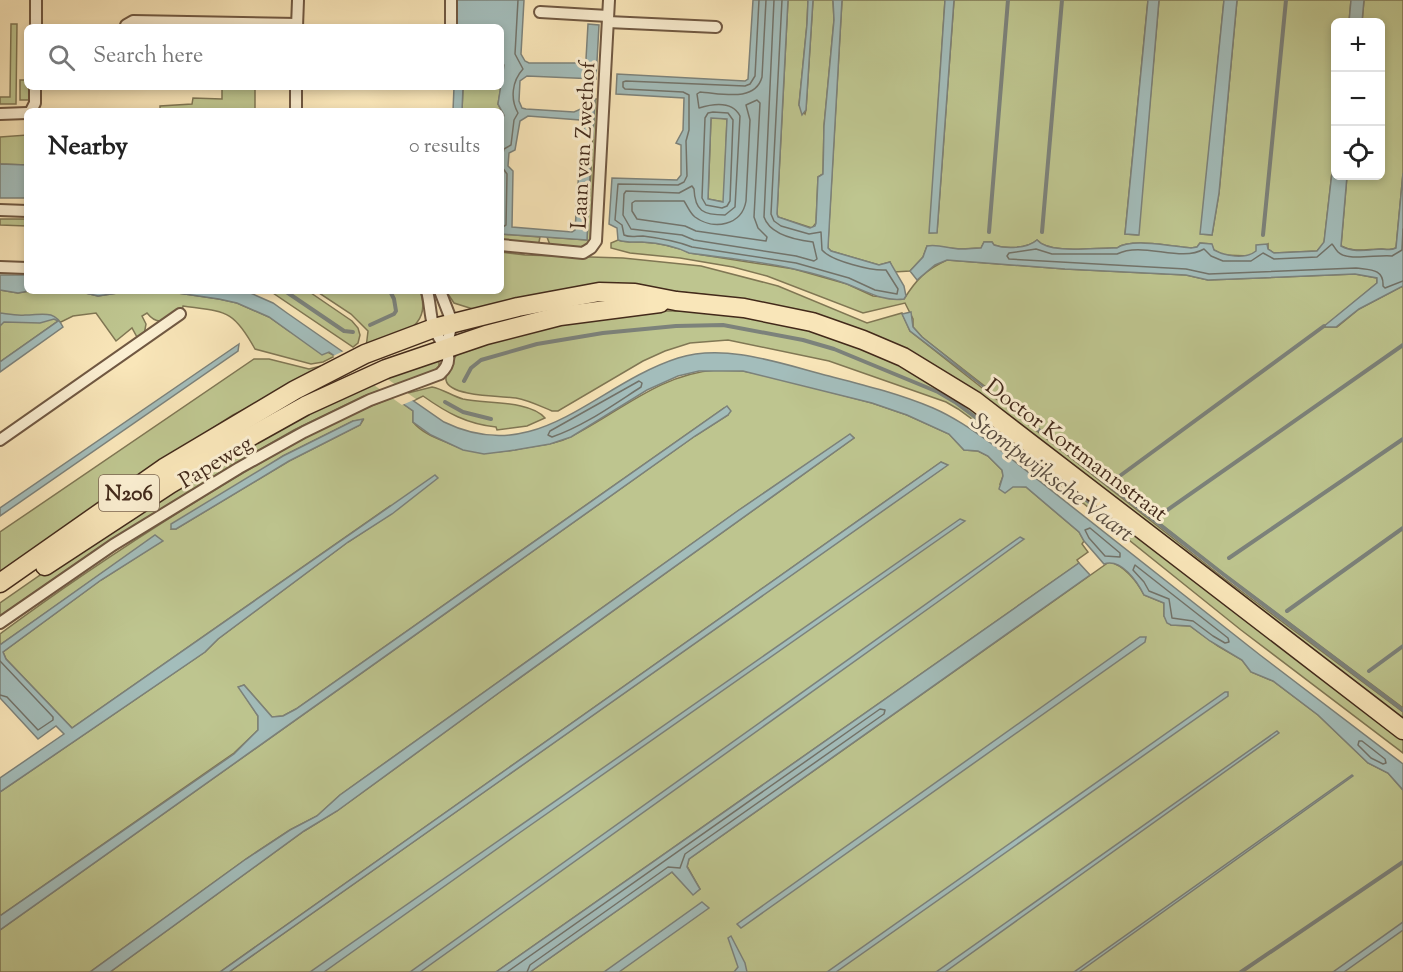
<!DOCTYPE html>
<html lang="en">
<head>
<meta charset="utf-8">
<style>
	body { margin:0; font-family:"Sorts Mill Goudy",serif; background:#f6f6f6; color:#222 }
	.controls { position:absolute; right:18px; top:18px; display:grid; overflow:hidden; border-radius:9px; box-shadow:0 3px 9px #0003 }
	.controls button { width:54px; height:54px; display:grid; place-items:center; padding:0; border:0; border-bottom:2px solid #e0e0e0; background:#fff; color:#222; font:30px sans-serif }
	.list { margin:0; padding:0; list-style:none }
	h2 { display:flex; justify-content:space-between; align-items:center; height:78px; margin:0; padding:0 24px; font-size:26px }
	h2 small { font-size:20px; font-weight:400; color:#767676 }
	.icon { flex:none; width:33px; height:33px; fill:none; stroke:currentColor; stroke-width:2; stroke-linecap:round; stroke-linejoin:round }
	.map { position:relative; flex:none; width:1403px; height:972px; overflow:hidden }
	.search { position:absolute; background:#fff; box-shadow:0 3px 9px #0003; left:24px; top:24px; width:480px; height:66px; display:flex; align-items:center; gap:15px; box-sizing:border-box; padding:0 21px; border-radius:9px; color:#767676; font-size:22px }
	.panel { position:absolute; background:#fff; box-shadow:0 3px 9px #0003; left:24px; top:108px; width:480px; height:186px; border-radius:9px }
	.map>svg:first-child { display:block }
	.green { fill:#bec58f; stroke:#807754; stroke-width:1.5; fill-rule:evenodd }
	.water { fill:#a3bdbb; stroke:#7c827b; stroke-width:1.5; fill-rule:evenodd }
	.pier { fill:#f9e6b9 }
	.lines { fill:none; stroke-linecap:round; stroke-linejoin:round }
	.shore { stroke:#72736a; stroke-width:1.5 }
	.stream { stroke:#7c827b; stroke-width:4 }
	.street-casing { stroke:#705842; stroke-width:14 }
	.primary-casing { stroke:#42291a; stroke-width:21 }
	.street { stroke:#fbefd2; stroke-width:10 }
	.primary { stroke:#f9e6b9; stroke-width:18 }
	.labels { text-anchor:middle; stroke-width:6; stroke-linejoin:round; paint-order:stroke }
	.shield { fill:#fbefd2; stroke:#7a6451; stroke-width:1.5 }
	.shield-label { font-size:21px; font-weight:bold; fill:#42291a }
	.street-label { font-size:22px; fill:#42291a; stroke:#fbefd2 }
	.water-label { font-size:24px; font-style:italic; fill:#5a4e42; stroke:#fbefd2 }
</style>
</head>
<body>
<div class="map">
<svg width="1403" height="972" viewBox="0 0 1403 972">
	<rect width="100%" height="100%" fill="#f9e6b9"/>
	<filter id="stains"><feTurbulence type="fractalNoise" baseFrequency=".00333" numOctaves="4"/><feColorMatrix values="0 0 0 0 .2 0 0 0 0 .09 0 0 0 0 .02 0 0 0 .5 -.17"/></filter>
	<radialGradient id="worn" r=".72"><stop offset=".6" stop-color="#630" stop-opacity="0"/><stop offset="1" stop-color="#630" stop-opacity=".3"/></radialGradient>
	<g class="green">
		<polygon points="788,0 808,0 807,24 799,105 805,114 806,110 813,0 833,0 834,20 824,126 823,174 818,177 816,223 812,228 778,217 777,214"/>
		<path d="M842,0H945L930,233L937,232L954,0H1148L1125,234L1138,235L1159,0H1224L1201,234L1212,235L1219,193L1237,0H1351L1349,22H1336L1335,146L1324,243L1317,251L1274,253L1268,249V244L1250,256L1223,255L1214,250L1211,244L1200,243L1197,247L1191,248C1173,246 1130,238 1117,248C1097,247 1050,255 1037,240C1027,249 1005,249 994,245L992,242H984L981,248L960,249L927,246L923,257L910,271L894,272L890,262L879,265L831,251L828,248V242Z"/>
		<path d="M1364,0H1403V173L1396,248C1390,251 1388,249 1382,249C1367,249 1354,253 1341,246L1347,176H1380V22H1362Z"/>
		<polygon points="11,24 17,24 16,104 0,104 0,97 10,97"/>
		<polygon points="20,80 27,80 27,87 29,87 29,100 20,100"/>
		<polygon points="222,87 255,87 255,111 160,111 160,106 192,104 193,98 222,99"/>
		<polygon points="463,87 501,87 498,104 504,115 501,125 501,111 462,111"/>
		<polygon points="595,99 600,99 593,240 584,249 550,245 547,237 587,240"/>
		<polygon points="711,117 727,119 724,202 708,199"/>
		<polygon points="27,135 27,165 0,164 0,137"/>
		<polygon points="0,219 27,219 27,226 0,225"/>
		<polygon points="501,234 540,237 539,242 536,244 501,241"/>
		<path d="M618,240C627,243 633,242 642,242C658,243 675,246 690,253L794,269L847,284L873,296L904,299C916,280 925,270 947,260L1065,269L1186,275L1208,280L1355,274L1377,278V283L1324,327H1337L1359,309L1403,286V708L1223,573L922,337L913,327V319L905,303L863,313L767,276L733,267L680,258L630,253L611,248V243Z"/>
		<polygon points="501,252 525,255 623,258 701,266 778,286 867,323 902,313 910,331 1221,576 1403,712 1403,722 978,394 915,355 770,304 701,294 640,288 476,310 454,303 446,291 501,291"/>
		<path d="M0,290L18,293L29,291H77L98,296L124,292H171L219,299L237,303L269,317L289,331L335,356L323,362L311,364L255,349C233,309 226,312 183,306L182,311C167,319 159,328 147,313L142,316L146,324L144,335L138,339L132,328L116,341L96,313L73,316L61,322L58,321L0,362Z"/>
		<polygon points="270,291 308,291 352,321 358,328 360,335 358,343 353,347"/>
		<path d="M316,291H420C434,330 394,336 366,348L368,331L351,314Z"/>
		<path d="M641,311H688L745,315L820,333L890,359L968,405L1403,738V753L1241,630L1043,471L958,409L946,402L829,361L728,340L690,343L665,351L643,361L558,411H552C540,406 528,400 516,398C502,396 449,397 446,380C445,373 453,360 457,354L536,327Z"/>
		<polygon points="434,358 439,362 439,366 433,372 364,396 294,430 231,466 106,543 0,616 0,603 92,539 281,426 371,384"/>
		<polygon points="254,359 269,359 309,369 337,362 233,415 144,472 0,572 0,532"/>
		<path d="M716,370L743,371L773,377L872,403L907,415L949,434L964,450L978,451L988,456L1002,470L1003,476L1000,484L1026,487L1079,532L1084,541L1082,544L1088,552L1077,560L1079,563L496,972H229L947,465L941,462L220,972H110L304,831L337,811L500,692L854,438L850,435L739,510L340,795L317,816L290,830L246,859L90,972H0V930L695,436L728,415L724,408L296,709L283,716L272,717L244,685L239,687L258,716V730L234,753L0,916V792L205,652L218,639L348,542L391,514L390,506L72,728L6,659L3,652L101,580L162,541L155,536L0,645V634C67,584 137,538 208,494C268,458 329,421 394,397L413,411V422C422,433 436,438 448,443C474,455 496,454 524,448C540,445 557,444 572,436C621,411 660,374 716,370ZM363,420L360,425L289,461L176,529H172L283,456L353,421Z"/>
		<path d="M432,387C443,389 452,396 463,399C485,404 530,400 545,418L527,426L497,430L496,427C467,424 447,413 423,396L413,401L404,394Z"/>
		<path d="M1109,562C1124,565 1137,581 1144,595L1164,603V616L1171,625L1190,626L1218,646L1242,660L1251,672L1273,681L1318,715L1368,763L1388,773L1403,790V972H530L672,872L693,894L700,889L687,866L689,859Z"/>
	</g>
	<g class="water">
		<polygon points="455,0 524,0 521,54 525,61 529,63 582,63 586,59 588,24 599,25 596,79 527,76 520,81 519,101 522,108 526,109 574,112 581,109 584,99 595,99 593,137 583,135 584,128 580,120 528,116 520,121 515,150 509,153 508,166 513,171 512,227 572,232 575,230 580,154 591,154 587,240 501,234 501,125 504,115 498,104 504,65 501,59 501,27 455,27"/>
		<path d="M753,0H788L777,214L778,217L810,228L815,226L816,223L818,177L823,174L824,126L834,20L833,0H842L828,248L831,251L879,265L890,262L904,286L906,296L904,299C883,302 866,291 847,284C830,278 812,273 794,269C760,261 724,258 689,253C675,246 658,243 642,242C633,242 627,243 618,240L617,228L609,224L612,178L677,180L681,175V145L676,143L683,130L684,98L616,94L617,74L745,81L748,79ZM711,118L727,119L723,202L708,199Z"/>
		<polygon points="808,0 813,0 806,110 802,115 799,105 807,24"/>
		<polygon points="945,0 954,0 937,233 929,233"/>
		<polygon points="1148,0 1159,0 1139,235 1125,234"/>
		<polygon points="1224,0 1237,0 1219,193 1212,235 1200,234"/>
		<polygon points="1351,0 1364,0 1362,22 1349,22"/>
		<polygon points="454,87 463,87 462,111 453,111"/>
		<path d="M1335,146L1336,176H1347L1341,246C1353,253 1367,250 1381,249C1388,249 1390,251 1396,248L1403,173V286L1359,309L1336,327H1323L1377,283V278L1355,274L1208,280L1186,275L1065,269L947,260L935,265L917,280L910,271L923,257L927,246C940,244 949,249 961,249C968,249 975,248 981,248L984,242H992L994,245C1005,249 1027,249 1037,240C1050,255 1097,247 1117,248C1130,238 1173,246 1191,248L1197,247L1200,243L1212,244L1214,250C1225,256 1245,260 1256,251V245L1267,244L1268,249L1274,253L1317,251L1324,242Z"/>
		<polygon points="0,164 27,165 27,198 0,198"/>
		<polygon points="0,275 27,275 27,291 29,291 18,293 0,290"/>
		<path d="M45,291H246L273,303L287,313L444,422C538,468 594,385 678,358C726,343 782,364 829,376C864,385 900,394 933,408C956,418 975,432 995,446L1260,655L1403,764V790L1388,773L1368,763L1318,715L1273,681L1251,672L1242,660L1210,641L1190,626L1171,625L1167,623L1164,616V603L1144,595C1137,581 1121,558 1104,564L1084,541L1079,532L1026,487H1013L1005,493L999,489L1003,476L1002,470L988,456L978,451L964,450L949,434L907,415L872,403L743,371H699L678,376L647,390L571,437L550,444L515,450L484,454L463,450L431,435L413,422V411L329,352L322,355L269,317L237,303L219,299L171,292H124L98,296L77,291Z"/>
		<polygon points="911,312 913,327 922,337 1011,408 910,331 902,314"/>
		<path d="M0,313C8,314 17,316 25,315C42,315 54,309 63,327L0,372V362L58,321L54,319L40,323L4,322L0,326Z"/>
		<polygon points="239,344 238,351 0,516 0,508"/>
		<polygon points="727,406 731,411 728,415 695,436 0,930 0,916 234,754 258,730 258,716 238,687 244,685 272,717 283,716 296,709"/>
		<polygon points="363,419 360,425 289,461 176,529 171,529 171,524 283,456 353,421"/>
		<polygon points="850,434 854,438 500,692 337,811 304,831 110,972 90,972 246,859 290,830 317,816 340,795 739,510"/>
		<polygon points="941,462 948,465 229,972 220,972"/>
		<polygon points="435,475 438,478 392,514 348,542 218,639 205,652 0,792 0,778 64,734 56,726 38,739 0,698 0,645 155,535 163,541 101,580 3,652 6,659 72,728"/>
		<polygon points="960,519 965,521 515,836 324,972 310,972"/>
		<polygon points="1020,537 1024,539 953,591 420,972 410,972"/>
		<polygon points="1079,563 1090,575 689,859 687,867 700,889 693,895 672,872 530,972 496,972"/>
		<polygon points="1140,637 1146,637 1145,642 741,928 737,924"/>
		<polygon points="1225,692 1228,692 1228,696 836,972 827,972"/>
		<polygon points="1277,731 1279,733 945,972 936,972"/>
		<polygon points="1352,775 1353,776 1079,972 1074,972"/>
		<polygon points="702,902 709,908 619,972 604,972"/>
		<polygon points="1403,922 1403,930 1344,972 1333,972"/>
		<polygon points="731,936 745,963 747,972 734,972 738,967 728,938"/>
	</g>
	<polygon class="pier" points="346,350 416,399 402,405 333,356"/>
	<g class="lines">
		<g class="shore">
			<path d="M759,0L755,76L750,84L745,86L626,81L623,82V87L625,89L683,92L689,95V130L686,141L687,176L684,182L678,185L618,184L615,220L622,225L624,235C630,238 636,236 643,236C659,238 677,241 692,247L796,263L849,278L875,290L897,294L898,289L886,270C872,271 831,261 822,250L821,232L809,234L781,226L774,221L771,214L782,0"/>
			<path d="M766,0L762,77C755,103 720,93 700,92L697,94L699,108C712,104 732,100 740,116L735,207L725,215C703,215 695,211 694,189L692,186L679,193L626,191L624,194L623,215L631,229L682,235L694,240L796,256L814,261L817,259L813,242C796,240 770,235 764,217L774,0"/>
			<path d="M757,100L760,103L754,217L758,228L767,237L766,241L696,231L685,226L637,219L632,211V203L635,201H684C688,207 690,213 695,217C714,231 742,225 746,201L750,120L746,105Z"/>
			<polygon points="713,112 728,113 733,120 730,201 727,206 722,208 706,205 702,198 705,118 708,113"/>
			<path d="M501,228L506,225L507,174L502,167L503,153L504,149L511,145L514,120L518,113C510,99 512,81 523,69L515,54L518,0"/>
			<path d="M1403,229L1402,250L1392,256C1378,254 1348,262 1338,252C1335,249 1334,246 1332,244L1317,257L1274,259L1263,253L1251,261H1223L1211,256L1204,249C1180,263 1143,241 1117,254H1052L1036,249L1009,253L1007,256L1009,259L1186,269L1209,274L1356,268C1369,270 1384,268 1383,286L1385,288L1403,281"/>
			<path d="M639,381L642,383L641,387C613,405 584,426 552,437L548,435L550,431Z"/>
			<polygon points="1090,528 1120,553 1120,557 1105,556 1089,538 1085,530"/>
			<polygon points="1135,565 1228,638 1229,642 1225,643 1213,636 1193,621 1172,618 1169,599 1149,591 1144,582 1133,570"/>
			<polyline points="0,661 53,717 53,720 38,730 7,697 0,695"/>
			<polygon points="1359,741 1362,741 1385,759 1386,763 1383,764 1371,758 1358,745"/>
			<polyline points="507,972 880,709 885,710 884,714 685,854 680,868 668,867 530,965 527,972"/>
		</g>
		<g class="stream">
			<polyline points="989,232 1008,0"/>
			<polyline points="1042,232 1062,0"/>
			<polyline points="1263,235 1286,0"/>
			<polyline points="285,291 344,331 353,332"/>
			<polyline points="370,325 394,314 396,311 394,299 390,291"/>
			<polyline points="464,381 471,368 481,360 537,344 603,333 676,326 723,325 803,340 834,349 938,392 955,402 1089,502"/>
			<polyline points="445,402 463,412 491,419"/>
			<polyline points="1008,406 1223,574 1403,710"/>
			<polyline points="1117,478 1324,326"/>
			<polyline points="1163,513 1403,345"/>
			<polyline points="1229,558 1403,439"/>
			<polyline points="1287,611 1403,528"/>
			<polyline points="1369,671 1403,646"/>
			<polyline points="1241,972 1403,862"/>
		</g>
		<defs>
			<g id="street">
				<polyline points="540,12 608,16"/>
				<polyline points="608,22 716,27"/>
				<polyline points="126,25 133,21 297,24"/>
				<polyline points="36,27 36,0"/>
				<polyline points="297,27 298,0"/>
				<polyline points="451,27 451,0"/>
				<polyline points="31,111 35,103 35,87"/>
				<polyline points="296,111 296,87"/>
				<polyline points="0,114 27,113"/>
				<polyline points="0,210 27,211"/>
				<polyline points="501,245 583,253 591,248 596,241 609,0"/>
				<polyline points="0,267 27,268"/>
				<polyline points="440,291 452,322 446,349"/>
				<polyline points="0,440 180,314"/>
				<path d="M0,623L113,545L239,468L304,432L370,400L440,374C460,356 438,343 433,325C430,314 430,302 427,291"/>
			</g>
			<g id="primary">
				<polyline points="45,566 170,484 253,435 305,406 386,369 486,335 560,316 660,303"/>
				<polyline points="0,583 164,468 295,390 365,354 434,328 518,307 599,292 635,293 676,301 744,308 812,322 863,340 903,357 975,401 1403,730"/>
			</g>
		</defs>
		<use href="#street" class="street-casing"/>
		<use href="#primary" class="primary-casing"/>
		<use href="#street" class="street"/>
		<use href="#primary" class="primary"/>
	</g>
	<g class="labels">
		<rect class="shield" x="99" y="475" width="60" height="36" rx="4.5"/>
		<g class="shield-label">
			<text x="129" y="500">N206</text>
		</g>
		<g class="street-label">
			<text transform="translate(582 145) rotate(-87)" y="8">Laan van Zwethof</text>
			<text transform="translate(1077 449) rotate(37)" y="8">Doctor Kortmannstraat</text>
			<text transform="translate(215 461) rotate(-31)" y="8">Papeweg</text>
		</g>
		<g class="water-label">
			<text transform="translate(1053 477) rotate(37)" y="8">Stompwijksche Vaart</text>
		</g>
	</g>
	<rect width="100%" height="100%" filter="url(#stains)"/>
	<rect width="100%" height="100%" fill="url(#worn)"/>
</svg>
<div class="controls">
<button>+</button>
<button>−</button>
<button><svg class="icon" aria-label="locate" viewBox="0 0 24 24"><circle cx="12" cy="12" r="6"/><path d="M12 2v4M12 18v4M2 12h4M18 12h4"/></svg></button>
</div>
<div class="search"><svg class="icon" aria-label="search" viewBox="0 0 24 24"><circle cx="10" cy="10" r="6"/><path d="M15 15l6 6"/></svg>Search here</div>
<section class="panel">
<h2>Nearby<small>0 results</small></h2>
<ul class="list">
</ul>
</section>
</div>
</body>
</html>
